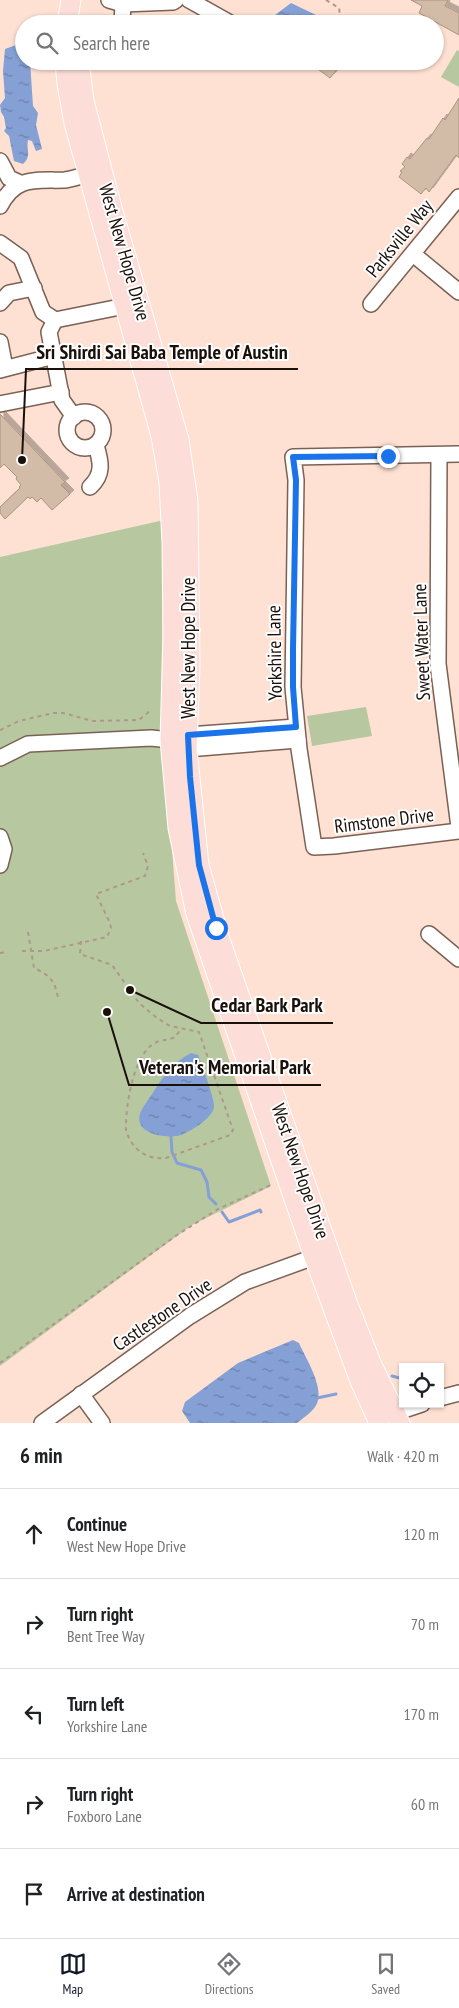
<!DOCTYPE html>
<html lang="en">
<head>
<meta charset="utf-8">
<style>
	body { margin:0; font-family:"PT Sans Narrow",sans-serif; background:#f6f6f6; color:#202124 }
	.controls { position:absolute; right:15px; bottom:15px; display:grid; overflow:hidden; border-radius:0px; box-shadow:0 1px 4px #0004 }
	.controls button { width:45px; height:45px; display:grid; place-items:center; padding:0; border:0; border-bottom:1px solid #e0e0e0; background:#fff; color:#202124; font:25px sans-serif }
	.stop { position:absolute; width:15px; height:15px; margin:-11px; border:4px solid #1a73e8; border-radius:50%; background:#fff }
	.stop.end { background:#1a73e8; border-color:#fff; box-shadow:0 1px 5px #0008 }
	.list { margin:0; padding:0; list-style:none }
	h2 { display:flex; justify-content:space-between; align-items:center; height:65px; margin:0; padding:0 20px; font-size:21px }
	h2 small { font-size:16px; font-weight:400; color:#757577 }
	.list li { display:grid; grid-template-columns:32px 1fr auto; gap:15px; align-items:center; box-sizing:border-box; height:90px; padding:0 20px; border-top:1px solid #e0e0e0 }
	.list b { display:block; font-size:19px; white-space:nowrap }
	.list p { margin:0; font-size:16px; white-space:nowrap; color:#757577 }
	.list em { font-size:16px; font-style:normal; color:#757577 }
	.icon { flex:none; width:28px; height:28px; fill:none; stroke:currentColor; stroke-width:2; stroke-linecap:round; stroke-linejoin:round }
	.map { position:relative; flex:none; width:459px; height:1423px; overflow:hidden }
	.search { position:absolute; background:#fff; box-shadow:0 1px 4px #0004; left:15px; right:15px; top:15px; height:55px; display:flex; align-items:center; gap:12px; box-sizing:border-box; padding:0 18px; border-radius:28px; color:#757577; font-size:19px }
	.sheet { height:515px; background:#fff }
	nav { display:flex; justify-content:space-around; align-items:center; box-sizing:border-box; height:70px; border-top:1px solid #e0e0e0; background:#fff; font-size:14px; color:#757577 }
	nav a { display:grid; justify-items:center; gap:2px }
	nav .on { color:#111827 }
	.map>svg:first-child { display:block }
	.green { fill:#b7c8a1 }
	.water { fill:url(#water-ripples) }
	.lines { fill:none; stroke-linecap:round; stroke-linejoin:round }
	.stream { stroke:#84a0d5; stroke-width:3 }
	.building { fill:#d3bca7; stroke:#aa9480; filter:url(#shadow) }
	.minor-casing { stroke:#7a6154; stroke-width:18 }
	.major-casing { stroke:#fff; stroke-width:21 }
	.path { stroke:#ae988c; stroke-width:2; stroke-dasharray:4 4; stroke-linecap:butt }
	.minor { stroke:#fff; stroke-width:15 }
	.major { stroke:#fcddd7; stroke-width:19 }
	.route { stroke:#1a73e8; stroke-width:6 }
	.labels { text-anchor:middle; stroke-width:4; stroke-linejoin:round; paint-order:stroke }
	.street-label { font-size:19px; fill:#1a100b; stroke:#fff }
	.leader { fill:none; stroke:#1a100b; stroke-width:2 }
	.callout-dot { fill:#1a100b; stroke:#fff; stroke-width:2 }
	.callout-label { font-size:20px; text-anchor:middle; font-weight:bold; fill:#1a100b; stroke:#fff; stroke-width:4; stroke-linejoin:round; paint-order:stroke }
</style>
</head>
<body>
<div class="map">
<svg width="459" height="1423" viewBox="0 0 459 1423">
	<defs>
		<pattern id="water-ripples" width="26" height="14" patternUnits="userSpaceOnUse" patternTransform="scale(1.25)"><rect width="26" height="14" fill="#84a0d5"/><path d="M2 4q2-2 4 0t4 0M15 11q2-2 4 0t4 0" fill="none" stroke="#6b81ab"/></pattern>
		<filter id="shadow"><feDropShadow dx="4" dy="-4" stdDeviation="0" flood-color="#0004"/></filter>
	</defs>
	<rect width="100%" height="100%" fill="#fee1d2"/>
	<g class="green">
		<polygon points="457,50 459,51 459,87 441,77"/>
		<polygon points="164,520 161,708 176,901 271,1186 192,1225 0,1366 0,557"/>
		<polygon points="366,707 372,736 312,746 307,716"/>
	</g>
	<g class="water">
		<polygon points="291,3 316,15 315,24 276,24 275,15"/>
		<path d="M19,44H24V61H30L33,106L38,113L36,125L42,149L36,151L32,141L28,140C26,150 32,156 23,164L14,161L9,136L4,131L6,128L4,117L1,112L0,105L5,98L3,71L5,49Z"/>
		<path d="M191,1053L198,1055C202,1065 215,1099 214,1107C213,1118 187,1135 176,1136C163,1138 134,1133 140,1114C142,1107 150,1098 154,1091C163,1076 175,1061 191,1053Z"/>
		<path d="M293,1340L299,1343C306,1359 327,1391 315,1407C310,1414 303,1418 297,1423H190L182,1411L185,1402L238,1363Z"/>
	</g>
	<g class="lines">
		<g class="stream">
			<polyline points="171,1136 172,1152 177,1163 201,1170 207,1182 209,1197 216,1204"/>
			<polyline points="222,1212 229,1222 260,1210 261,1212"/>
			<polyline points="392,1376 403,1379"/>
			<polyline points="317,1398 336,1394"/>
		</g>
	</g>
	<g class="building">
		<polygon points="411,0 448,0 445,6 459,13 459,35 419,13 422,6"/>
		<polygon points="307,61 334,61 340,66 330,78"/>
		<polygon points="459,98 459,158 456,155 429,192 426,188 421,194 399,177 402,172 400,171 405,167 402,164 407,157 410,159 427,138 429,139 443,118 445,120"/>
		<polygon points="0,414 65,482 61,485 70,494 52,510 41,498 37,502 32,497 30,499 28,497 5,519 0,513 0,507 20,488 19,487 21,485 16,479 17,477 4,464 0,468"/>
	</g>
	<g class="lines">
		<defs>
			<g id="minor">
				<polyline points="109,0 123,4 173,2 176,0"/>
				<polyline points="189,0 232,24"/>
				<polyline points="122,24 123,4"/>
				<polyline points="204,61 242,61"/>
				<polyline points="0,161 9,178 20,183"/>
				<path d="M0,206C16,175 36,181 65,180C73,179 81,176 88,174"/>
				<polyline points="0,243 21,258 43,312 55,320 125,306"/>
				<polyline points="413,254 459,292"/>
				<polyline points="0,303 9,293 34,288"/>
				<polyline points="371,304 459,197"/>
				<polyline points="55,320 49,332 62,400 74,417"/>
				<polyline points="0,342 5,368"/>
				<polyline points="0,370 54,356"/>
				<polyline points="0,404 61,392"/>
				<circle cx="85" cy="430" r="18"/>
				<polyline points="459,454 293,457 296,480 293,687 299,749 314,847 334,846 459,831"/>
				<polyline points="439,455 438,664 459,827"/>
				<path d="M90,487C104,474 101,462 96,445"/>
				<polyline points="178,744 187,749 298,740"/>
				<polyline points="0,758 28,744 151,738 170,740 188,735 296,727"/>
				<polyline points="0,837 4,849 0,865"/>
				<polyline points="429,934 459,959"/>
				<polyline points="81,1394 102,1423"/>
				<polyline points="440,1398 459,1393"/>
				<polyline points="386,1419 395,1413 422,1404"/>
				<polyline points="42,1423 190,1316 245,1282 314,1257"/>
			</g>
			<g id="major">
				<polyline points="67,24 71,0"/>
				<polyline points="65,61 67,84 74,123 161,436 169,482 172,543 173,637 170,740 178,828 196,914 314,1257 360,1381 379,1423"/>
				<polyline points="79,61 84,101 112,208 179,440 188,501 190,665 187,749 199,865 220,940 347,1302 372,1365 400,1423"/>
			</g>
		</defs>
		<use href="#minor" class="minor-casing"/>
		<use href="#major" class="major-casing"/>
		<g class="path">
			<polyline points="326,0 339,8 341,24"/>
			<polyline points="0,730 19,721 53,713 63,713 93,721 139,720 150,711"/>
			<path d="M28,932L34,968C50,975 55,981 58,998"/>
			<path d="M81,941L80,954L112,965L139,1003L157,1018L170,1026L199,1032L233,1130L230,1135L166,1158C146,1160 133,1150 126,1131C125,1108 133,1057 153,1044C160,1039 168,1041 175,1037L181,1029"/>
			<polyline points="22,951 44,951 107,937 111,928 110,923 96,894 145,876 148,866 143,853"/>
			<polyline points="0,953 7,952"/>
			<polyline points="0,1363 177,1235 218,1209 273,1184"/>
		</g>
		<use href="#minor" class="minor"/>
		<use href="#major" class="major"/>
	</g>
	<g class="lines">
		<polyline class="route" points="216,928 199,865 190,777 188,735 296,727 293,687 293,650 296,480 293,457 388,456"/>
	</g>
	<g class="labels">
		<g class="street-label">
			<text transform="translate(399 238) rotate(-51)" y="7">Parksville Way</text>
			<text transform="translate(125 252) rotate(74)" y="7">West New Hope Drive</text>
			<text transform="translate(421 642) rotate(-92)" y="7">Sweet Water Lane</text>
			<text transform="translate(188 648) rotate(-90)" y="7">West New Hope Drive</text>
			<text transform="translate(274 653) rotate(-91)" y="7">Yorkshire Lane</text>
			<text transform="translate(384 820) rotate(-7)" y="7">Rimstone Drive</text>
			<text transform="translate(301 1171) rotate(71)" y="7">West New Hope Drive</text>
			<text transform="translate(162 1314) rotate(-34)" y="7">Castlestone Drive</text>
		</g>
	</g>
	<path class="leader" d="M22 460L26 369H298M130 990L201 1023H333M107 1012L129 1085H321"/>
	<g class="callout-dot">
		<circle cx="22" cy="460" r="5"/>
		<circle cx="130" cy="990" r="5"/>
		<circle cx="107" cy="1012" r="5"/>
	</g>
	<g class="callout-label">
		<text x="162" y="359">Sri Shirdi Sai Baba Temple of Austin</text>
		<text x="267" y="1012">Cedar Bark Park</text>
		<text x="225" y="1074">Veteran's Memorial Park</text>
	</g>
</svg>
<div class="controls">
<button><svg class="icon" aria-label="locate" viewBox="0 0 24 24"><circle cx="12" cy="12" r="6"/><path d="M12 2v4M12 18v4M2 12h4M18 12h4"/></svg></button>
</div>
<div class="stop" style="left:216px;top:928px"></div>
<div class="stop end" style="left:388px;top:456px"></div>
<div class="search"><svg class="icon" aria-label="search" viewBox="0 0 24 24"><circle cx="10" cy="10" r="6"/><path d="M15 15l6 6"/></svg>Search here</div>
</div>
<section class="sheet">
<h2>6 min<small>Walk · 420 m</small></h2>
<ul class="list">
<li><svg class="icon" aria-label="ahead" viewBox="0 0 24 24"><path d="M12 20V5M6 11l6-6 6 6"/></svg><div><b>Continue</b><p>West New Hope Drive</p></div><em>120 m</em></li>
<li><svg class="icon" aria-label="right" viewBox="0 0 24 24"><path d="M7 20v-9h11M14 6l5 5-5 5"/></svg><div><b>Turn right</b><p>Bent Tree Way</p></div><em>70 m</em></li>
<li><svg class="icon" aria-label="left" viewBox="0 0 24 24"><path d="M17 20v-9H6M10 6l-5 5 5 5"/></svg><div><b>Turn left</b><p>Yorkshire Lane</p></div><em>170 m</em></li>
<li><svg class="icon" aria-label="right" viewBox="0 0 24 24"><path d="M7 20v-9h11M14 6l5 5-5 5"/></svg><div><b>Turn right</b><p>Foxboro Lane</p></div><em>60 m</em></li>
<li><svg class="icon" aria-label="arrive" viewBox="0 0 24 24"><path d="M6 21V4h12l-3 4 3 4H6"/></svg><div><b>Arrive at destination</b></div></li>
</ul>
</section>
<nav>
<a class="on"><svg class="icon" aria-label="map" viewBox="0 0 24 24"><path d="M3 6l6-2 6 2 6-2v14l-6 2-6-2-6 2zM9 4v14M15 6v14"/></svg>Map</a>
<a><svg class="icon" aria-label="directions" viewBox="0 0 24 24"><path d="M12 3l9 9-9 9-9-9zM9 14v-3h6M13 9l2 2-2 2"/></svg>Directions</a>
<a><svg class="icon" aria-label="saved" viewBox="0 0 24 24"><path d="M7 4h10v16l-5-4-5 4z"/></svg>Saved</a>
</nav>
</body>
</html>
